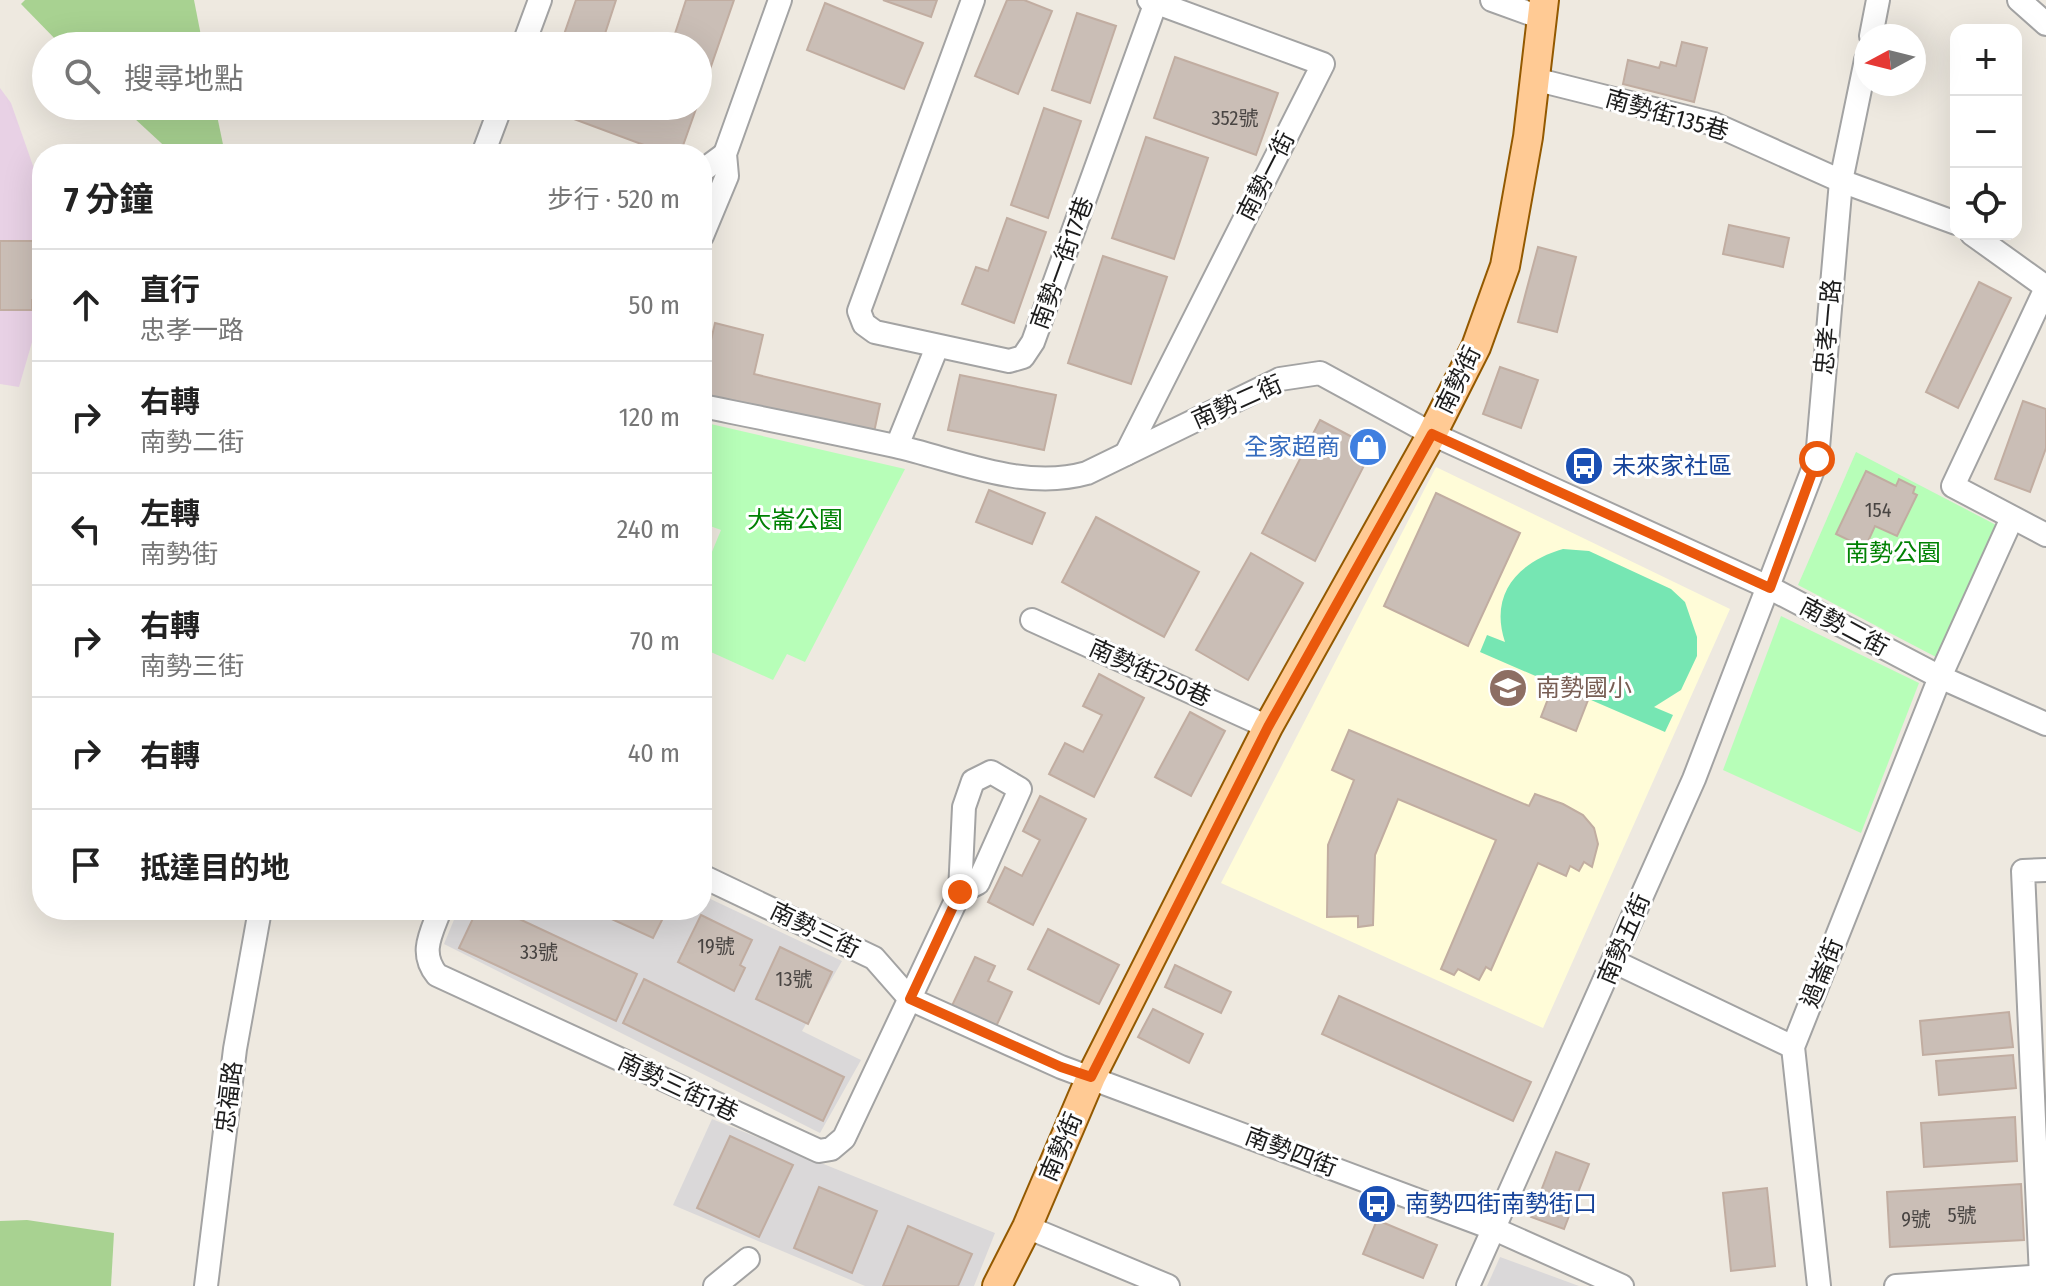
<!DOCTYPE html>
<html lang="zh-TW">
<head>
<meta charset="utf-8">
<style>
	body { margin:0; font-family:"Fira Sans Condensed","Noto Sans TC",sans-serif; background:#f2f2f2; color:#222 }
	.controls { position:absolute; right:24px; top:24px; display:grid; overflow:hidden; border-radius:16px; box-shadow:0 8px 32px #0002 }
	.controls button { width:72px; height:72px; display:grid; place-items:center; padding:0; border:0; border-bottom:2px solid #e0e0e0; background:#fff; color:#222; font:40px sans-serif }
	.compass { position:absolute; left:1854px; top:24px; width:72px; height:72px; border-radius:50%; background:#fff; box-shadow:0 8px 32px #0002; rotate:263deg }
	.stop { position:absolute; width:24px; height:24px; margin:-18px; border:6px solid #ea580c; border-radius:50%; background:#fff }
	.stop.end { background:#ea580c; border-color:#fff; box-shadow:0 2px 8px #0008 }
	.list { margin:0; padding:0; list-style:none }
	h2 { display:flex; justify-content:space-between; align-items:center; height:104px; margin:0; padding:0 32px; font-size:34px }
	h2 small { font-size:26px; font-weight:400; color:#767676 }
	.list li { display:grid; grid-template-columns:52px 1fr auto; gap:24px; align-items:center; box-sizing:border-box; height:112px; padding:0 32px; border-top:2px solid #e0e0e0 }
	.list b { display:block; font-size:30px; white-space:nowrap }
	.list p { margin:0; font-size:26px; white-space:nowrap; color:#767676 }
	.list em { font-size:26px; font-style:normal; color:#767676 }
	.icon { flex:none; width:44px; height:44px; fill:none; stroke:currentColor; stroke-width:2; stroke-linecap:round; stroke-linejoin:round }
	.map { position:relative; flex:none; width:2046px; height:1286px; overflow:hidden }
	.search { position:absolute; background:#fff; box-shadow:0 8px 32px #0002; left:32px; top:32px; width:680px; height:88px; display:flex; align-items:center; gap:20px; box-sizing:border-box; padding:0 28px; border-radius:44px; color:#767676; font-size:30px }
	.panel { position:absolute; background:#fff; box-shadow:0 8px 32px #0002; left:32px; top:144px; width:680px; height:776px; border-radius:32px }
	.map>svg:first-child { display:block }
	.residential { fill:#dad8d9 }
	.industrial { fill:#e8d1e5 }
	.education { fill:#fffcd8 }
	.forest { fill:#a8d291 }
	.park { fill:#b7feb8 }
	.pitch { fill:#76e6b3 }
	.building { fill:#cabeb6; stroke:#c1ada1; stroke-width:2 }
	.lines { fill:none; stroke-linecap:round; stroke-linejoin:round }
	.minor-casing { stroke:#a3a3a3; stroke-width:26 }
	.major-casing { stroke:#935900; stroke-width:32 }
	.minor { stroke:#fff; stroke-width:22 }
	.major { stroke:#ffca94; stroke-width:28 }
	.route { stroke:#ea580c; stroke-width:10 }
	.labels { text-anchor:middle; stroke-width:6; stroke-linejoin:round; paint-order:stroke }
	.number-label { font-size:20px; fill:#484442 }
	.street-label { font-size:24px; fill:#1c1c1c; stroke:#fff }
	.shop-label { font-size:24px; fill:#366cbe; stroke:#fff; text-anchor:end }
	.transit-label { font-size:24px; fill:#164399; stroke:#fff; text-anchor:start }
	.park-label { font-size:24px; fill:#018204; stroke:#fff }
	.education-label { font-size:24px; fill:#785e54; stroke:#fff; text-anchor:start }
</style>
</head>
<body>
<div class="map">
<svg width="2046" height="1286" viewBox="0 0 2046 1286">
	<rect width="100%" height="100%" fill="#eee9e0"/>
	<g class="residential">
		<polygon points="702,895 842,961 802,1031 861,1060 820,1133 444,944 458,910 702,910"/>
		<polygon points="712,1119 995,1233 974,1286 865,1286 673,1205"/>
		<polygon points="1500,1257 1579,1286 1487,1286"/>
	</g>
	<polygon class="industrial" points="0,88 11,103 38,180 42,205 42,289 37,325 19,387 0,384"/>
	<polygon class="education" points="1436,467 1730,609 1543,1028 1221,883"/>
	<g class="forest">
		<polygon points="25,0 194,0 203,46 62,46 21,4"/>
		<polygon points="121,106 215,106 225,154 173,154"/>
		<polygon points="27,1220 114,1233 111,1286 0,1286 0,1221"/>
	</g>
	<g class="park">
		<polygon points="702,422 905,469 805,662 787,654 773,680 702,648 702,576 721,530 702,523"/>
		<polygon points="1856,452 1998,526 1936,657 1798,585"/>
		<polygon points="1781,616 1919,683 1861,833 1723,770"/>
	</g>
	<path class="pitch" d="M1563,549L1589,551L1671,589L1685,602L1697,637V656L1681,690L1654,707L1673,715L1665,732L1480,652L1487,635L1505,642C1489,594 1518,562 1563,549Z"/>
	<g class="building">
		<polygon points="576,0 616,0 601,46 560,46"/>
		<polygon points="686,0 734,0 698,104 698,46 671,46"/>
		<polygon points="883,0 937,0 931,17"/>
		<polygon points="1007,0 1024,0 1052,11 1018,94 975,76"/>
		<polygon points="825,3 923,43 904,89 807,50"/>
		<polygon points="1077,13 1116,26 1090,103 1052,90"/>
		<polygon points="1682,42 1707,48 1694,102 1623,84 1628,60 1659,68 1661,62 1676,66"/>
		<polygon points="1175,57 1278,93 1256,155 1154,118"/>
		<polygon points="539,106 697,106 680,154 668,154"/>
		<polygon points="1044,108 1081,121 1048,218 1011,205"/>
		<polygon points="1146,137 1208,158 1174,259 1112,238"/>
		<polygon points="1007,218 1046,232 1014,323 962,304 976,267 988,271"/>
		<polygon points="1729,225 1789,238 1783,267 1723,254"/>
		<polygon points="0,241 40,241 40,300 32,300 32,310 0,310"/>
		<polygon points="1538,247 1576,257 1557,332 1518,322"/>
		<polygon points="1103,256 1167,277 1131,384 1068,363"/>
		<polygon points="1979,282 2011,298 1958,408 1926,392"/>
		<polygon points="715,323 763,335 754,374 880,404 873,437 702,397 702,379"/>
		<polygon points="1500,367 1538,380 1521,428 1483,414"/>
		<polygon points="960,375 1056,395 1044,450 948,430"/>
		<polygon points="2023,401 2046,409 2046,448 2030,492 1995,479"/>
		<polygon points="1320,420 1373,448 1315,561 1262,533"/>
		<polygon points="1866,471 1896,486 1899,479 1915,487 1913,493 1917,495 1897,536 1875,526 1865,548 1836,534"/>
		<polygon points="989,490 1045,513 1032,544 976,522"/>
		<polygon points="1436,493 1520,533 1468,646 1384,606"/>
		<polygon points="1096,517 1199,572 1164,637 1062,582"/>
		<polygon points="1251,553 1303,583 1248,680 1196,650"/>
		<polygon points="1099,674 1144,698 1094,797 1049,774 1065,743 1083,752 1102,715 1083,706"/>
		<polygon points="1553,686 1588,700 1576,731 1541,717"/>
		<polygon points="1190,712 1225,731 1191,796 1155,777"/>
		<polygon points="1349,730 1529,806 1535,794 1563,804 1583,815 1594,828 1598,844 1592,867 1584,862 1579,871 1570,866 1566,876 1538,863 1491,970 1486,967 1479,980 1458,969 1454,975 1441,969 1496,840 1398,799 1375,855 1373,925 1358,927 1358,916 1327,917 1328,845 1354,780 1332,770"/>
		<polygon points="1040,796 1086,819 1033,925 988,902 1005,867 1022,876 1040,840 1023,831"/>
		<polygon points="477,910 521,910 517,918 637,974 616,1021 459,948"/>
		<polygon points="592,910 667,910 653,938"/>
		<polygon points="701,915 752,940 740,965 745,968 734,991 678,962"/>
		<polygon points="1048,929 1119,965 1099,1004 1028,969"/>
		<polygon points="780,947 832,972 808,1024 756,999"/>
		<polygon points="975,957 995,966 988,981 1012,992 993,1033 949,1012"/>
		<polygon points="1175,965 1231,992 1221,1013 1165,987"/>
		<polygon points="644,979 844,1077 823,1121 623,1023"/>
		<polygon points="1339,996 1531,1082 1513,1121 1322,1034"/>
		<polygon points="1153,1009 1203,1034 1189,1063 1138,1037"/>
		<polygon points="2009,1012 2013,1047 1923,1055 1920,1021"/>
		<polygon points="2013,1055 2016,1088 1939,1095 1936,1061"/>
		<polygon points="2015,1117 2017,1161 1924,1167 1921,1123"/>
		<polygon points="730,1136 793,1165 759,1237 697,1208"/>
		<polygon points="1556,1152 1589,1164 1564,1229 1531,1217"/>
		<polygon points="2021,1184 2024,1240 1890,1247 1887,1192"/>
		<polygon points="819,1187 877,1211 852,1273 794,1248"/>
		<polygon points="1767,1188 1775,1266 1731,1271 1723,1193"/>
		<polygon points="1377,1220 1437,1245 1423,1278 1363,1254"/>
		<polygon points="908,1226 972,1254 958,1286 883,1286"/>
	</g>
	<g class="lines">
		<defs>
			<g id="minor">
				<polyline points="973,0 859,311 864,324 875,332 1009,361 1023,357 1033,342 1156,2"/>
				<polyline points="1492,0 1542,18"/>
				<polyline points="2019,0 2046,24"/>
				<polyline points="1871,36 1878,0"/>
				<polyline points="523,46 540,0"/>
				<polyline points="1534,79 1714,124 1841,181 1956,223"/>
				<polyline points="483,154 501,106"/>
				<polyline points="702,171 725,154"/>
				<polyline points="1972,234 2046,287"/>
				<polyline points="702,236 727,176 725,154 780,0"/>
				<polyline points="2046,288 1953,486 2046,535"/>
				<path d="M702,406C766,419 831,432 895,446C957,460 1023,491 1087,473L1280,379L1320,373L1432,434L1770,588L1940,677L2046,724"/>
				<polyline points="897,446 937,347"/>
				<polyline points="1126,454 1323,64 1149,0"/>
				<polyline points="1032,620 1268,727"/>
				<polyline points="702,876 874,958 910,999 1061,1067 1492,1228 1622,1286"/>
				<path d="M440,910C431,934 419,953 437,975L819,1151L831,1149L844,1138L960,892L978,883L1020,789L991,772L973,781L964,807L960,892"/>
				<polyline points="1615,962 1793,1047"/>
				<polyline points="1027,1227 1168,1286"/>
				<polyline points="2041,1277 2023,871 2046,870"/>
				<polyline points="206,1286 235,1049 260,910"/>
				<polyline points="715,1286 748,1259"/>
				<polyline points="1468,1286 1694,779 1817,459 1841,181 1866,60"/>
				<polyline points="1819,1286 1793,1047 1940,677 2012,518"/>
				<polyline points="1896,1286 2046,1276"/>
			</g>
			<polyline id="major" points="997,1286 1027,1227 1091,1077 1268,727 1432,434 1476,347 1505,266 1528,137 1544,0"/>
		</defs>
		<use href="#minor" class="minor-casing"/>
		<use href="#major" class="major-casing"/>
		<use href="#minor" class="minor"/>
		<use href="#major" class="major"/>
	</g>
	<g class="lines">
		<polyline class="route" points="960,892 910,999 1061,1067 1091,1077 1268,727 1432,434 1770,588 1817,459"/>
	</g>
	<defs>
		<symbol id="shop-disc" viewBox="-11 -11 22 22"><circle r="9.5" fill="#3f7fe0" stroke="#fff"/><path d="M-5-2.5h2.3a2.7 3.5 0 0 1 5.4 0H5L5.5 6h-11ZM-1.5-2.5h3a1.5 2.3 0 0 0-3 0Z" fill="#fff"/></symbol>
		<symbol id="bus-disc" viewBox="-11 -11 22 22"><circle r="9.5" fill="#1a4fb4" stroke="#fff"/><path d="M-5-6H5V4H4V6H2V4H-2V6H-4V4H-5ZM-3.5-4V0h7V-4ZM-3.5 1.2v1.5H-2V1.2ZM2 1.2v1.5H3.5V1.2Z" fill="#fff"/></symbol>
		<symbol id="school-disc" viewBox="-11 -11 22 22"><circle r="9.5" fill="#8d6e63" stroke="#fff"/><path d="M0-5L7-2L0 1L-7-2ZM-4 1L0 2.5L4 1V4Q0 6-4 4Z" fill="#fff"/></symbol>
	</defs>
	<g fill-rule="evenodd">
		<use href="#shop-disc" x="1346" y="425" width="44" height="44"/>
		<use href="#bus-disc" x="1562" y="444" width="44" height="44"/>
		<use href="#school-disc" x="1486" y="666" width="44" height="44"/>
		<use href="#bus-disc" x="1355" y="1182" width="44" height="44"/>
	</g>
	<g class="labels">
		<g class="number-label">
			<text x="1235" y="125">352號</text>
			<text x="1878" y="517">154</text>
			<text x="716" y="953">19號</text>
			<text x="539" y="959">33號</text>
			<text x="794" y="986">13號</text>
			<text x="1962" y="1222">5號</text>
			<text x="1916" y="1226">9號</text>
		</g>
		<g class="street-label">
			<text transform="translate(1667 115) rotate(16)" y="8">南勢街135巷</text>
			<text transform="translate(1266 176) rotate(-63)" y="8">南勢一街</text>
			<text transform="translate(1062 263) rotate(-70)" y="8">南勢一街17巷</text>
			<text transform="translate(1828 327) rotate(-85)" y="8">忠孝一路</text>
			<text transform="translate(1458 380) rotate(-64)" y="8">南勢街</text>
			<text transform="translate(1237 402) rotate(-24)" y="8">南勢二街</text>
			<text transform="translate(1844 627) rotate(28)" y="8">南勢二街</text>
			<text transform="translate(1150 673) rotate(24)" y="8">南勢街250巷</text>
			<text transform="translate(815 930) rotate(26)" y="8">南勢三街</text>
			<text transform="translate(1624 939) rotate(-67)" y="8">南勢五街</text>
			<text transform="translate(1822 973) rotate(-68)" y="8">過崙街</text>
			<text transform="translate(678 1087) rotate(25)" y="8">南勢三街1巷</text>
			<text transform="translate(229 1097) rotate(-83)" y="8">忠福路</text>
			<text transform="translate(1061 1147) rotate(-67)" y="8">南勢街</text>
			<text transform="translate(1291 1152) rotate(21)" y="8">南勢四街</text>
		</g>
		<g class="shop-label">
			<text x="1340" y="455">全家超商</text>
		</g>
		<g class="transit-label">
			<text x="1612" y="474">未來家社區</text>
			<text x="1405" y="1212">南勢四街南勢街口</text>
		</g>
		<g class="park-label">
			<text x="795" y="528">大崙公園</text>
			<text x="1893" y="561">南勢公園</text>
		</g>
		<g class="education-label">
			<text x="1536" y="696">南勢國小</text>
		</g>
	</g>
</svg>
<div class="controls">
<button>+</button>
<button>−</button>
<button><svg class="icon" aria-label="locate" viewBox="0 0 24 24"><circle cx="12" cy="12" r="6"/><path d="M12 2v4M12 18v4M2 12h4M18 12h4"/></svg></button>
</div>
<svg class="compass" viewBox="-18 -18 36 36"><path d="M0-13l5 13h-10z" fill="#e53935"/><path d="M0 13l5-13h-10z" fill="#767676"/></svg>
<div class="stop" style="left:1817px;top:459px"></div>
<div class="stop end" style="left:960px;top:892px"></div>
<div class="search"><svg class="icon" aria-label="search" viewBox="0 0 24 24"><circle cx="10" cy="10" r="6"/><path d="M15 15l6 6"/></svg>搜尋地點</div>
<section class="panel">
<h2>7 分鐘<small>步行 · 520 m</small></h2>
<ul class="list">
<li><svg class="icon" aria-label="ahead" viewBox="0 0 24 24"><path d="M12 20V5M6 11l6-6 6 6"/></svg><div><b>直行</b><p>忠孝一路</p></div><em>50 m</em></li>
<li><svg class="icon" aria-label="right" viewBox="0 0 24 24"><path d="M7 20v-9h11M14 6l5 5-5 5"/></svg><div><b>右轉</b><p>南勢二街</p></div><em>120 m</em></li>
<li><svg class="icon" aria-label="left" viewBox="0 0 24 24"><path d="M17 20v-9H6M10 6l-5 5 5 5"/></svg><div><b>左轉</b><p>南勢街</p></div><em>240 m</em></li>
<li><svg class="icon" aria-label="right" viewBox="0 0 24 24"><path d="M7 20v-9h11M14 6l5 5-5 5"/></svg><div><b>右轉</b><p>南勢三街</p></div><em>70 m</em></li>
<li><svg class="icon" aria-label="right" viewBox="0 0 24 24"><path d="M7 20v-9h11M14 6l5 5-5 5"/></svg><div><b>右轉</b></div><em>40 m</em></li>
<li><svg class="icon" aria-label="arrive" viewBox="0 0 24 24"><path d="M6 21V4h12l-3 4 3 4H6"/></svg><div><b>抵達目的地</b></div></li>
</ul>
</section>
</div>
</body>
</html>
